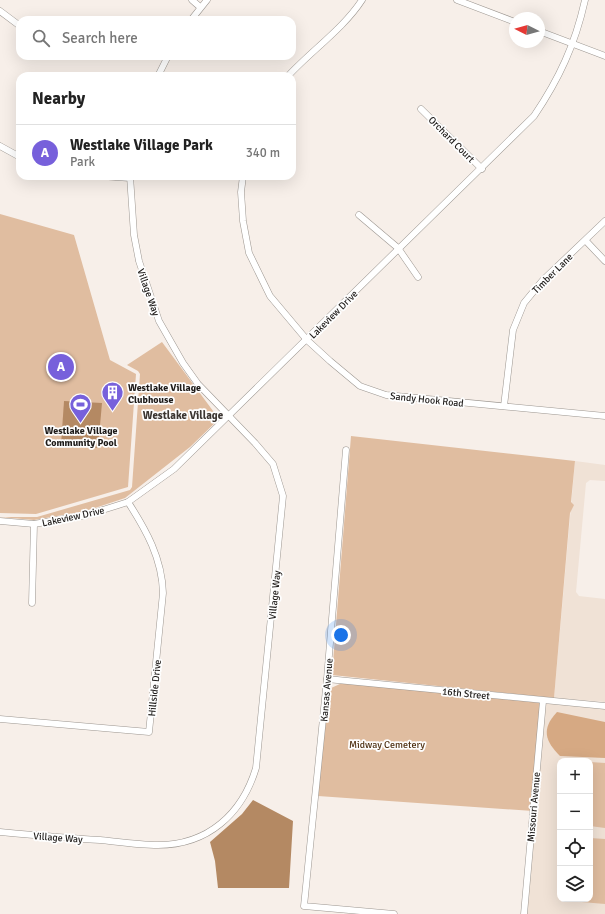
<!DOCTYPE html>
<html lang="en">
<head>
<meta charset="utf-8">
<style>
	body { margin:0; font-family:Signika,sans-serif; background:#f6f6f6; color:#222 }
	.controls { position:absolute; right:12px; bottom:12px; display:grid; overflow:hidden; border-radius:8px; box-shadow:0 4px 16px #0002 }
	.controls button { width:36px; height:36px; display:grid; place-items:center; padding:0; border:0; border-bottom:1px solid #e0e0e0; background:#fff; color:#222; font:20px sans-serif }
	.compass { position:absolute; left:509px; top:12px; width:36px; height:36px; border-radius:50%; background:#fff; box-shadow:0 4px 16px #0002; rotate:276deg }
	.you { position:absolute; left:341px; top:635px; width:14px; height:14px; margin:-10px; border:3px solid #fff; border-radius:50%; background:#1a73e8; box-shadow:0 0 0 6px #1a73e833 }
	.badge { display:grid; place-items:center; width:26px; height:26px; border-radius:50%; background:#7760db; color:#fff; font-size:13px; font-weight:700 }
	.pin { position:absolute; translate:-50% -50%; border:2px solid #fff; box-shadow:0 1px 4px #0006 }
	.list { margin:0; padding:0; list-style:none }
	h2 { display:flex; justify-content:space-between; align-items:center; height:52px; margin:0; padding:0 16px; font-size:17px }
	h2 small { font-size:13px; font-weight:400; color:#767676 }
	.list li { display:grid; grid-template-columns:26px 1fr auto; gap:12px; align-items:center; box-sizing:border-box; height:56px; padding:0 16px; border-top:1px solid #e0e0e0 }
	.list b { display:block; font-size:15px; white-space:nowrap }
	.list p { margin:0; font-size:13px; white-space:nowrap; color:#767676 }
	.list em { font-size:13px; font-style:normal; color:#767676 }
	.icon { flex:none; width:22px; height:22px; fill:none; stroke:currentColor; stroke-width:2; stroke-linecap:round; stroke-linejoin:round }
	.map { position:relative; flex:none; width:605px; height:914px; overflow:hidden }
	.search { position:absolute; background:#fff; box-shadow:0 4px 16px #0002; left:16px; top:16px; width:280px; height:44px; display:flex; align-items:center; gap:10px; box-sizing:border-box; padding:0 14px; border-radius:12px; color:#767676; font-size:15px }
	.panel { position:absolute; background:#fff; box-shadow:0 4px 16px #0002; left:16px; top:72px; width:280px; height:108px; border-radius:12px }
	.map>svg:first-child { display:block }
	.built { fill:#f0e2d6; fill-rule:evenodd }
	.green { fill:#e0bda0 }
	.forest { fill:#d6a983 }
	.water { fill:#b48963 }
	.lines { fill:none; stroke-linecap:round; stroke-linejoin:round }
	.minor-casing { stroke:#9c9690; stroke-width:7 }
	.minor { stroke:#fff; stroke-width:6 }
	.labels { text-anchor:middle; stroke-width:3.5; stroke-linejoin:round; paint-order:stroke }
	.street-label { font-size:10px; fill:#1e1b19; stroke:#fefefe }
	.poi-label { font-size:10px; font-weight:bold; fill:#1e1b19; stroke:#fefefe; text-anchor:start }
	.park-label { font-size:10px; fill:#4f3012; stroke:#fefefe }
	.neighbourhood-label { font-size:11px; font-weight:bold; fill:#3b3531; stroke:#fefefe }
</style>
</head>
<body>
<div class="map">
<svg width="605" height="914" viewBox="0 0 605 914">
	<rect width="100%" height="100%" fill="#f7efe9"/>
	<g class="built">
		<polygon points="575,461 605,465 605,481 590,480 586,483 576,592 579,596 605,599 605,702 554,698"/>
		<path d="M545,703L605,709V914H527ZM560,761H590V899H560Z"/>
	</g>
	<g class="green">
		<polygon points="0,214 74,235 110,360 136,374 128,487 36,514 0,513"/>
		<polygon points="162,342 219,419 190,447 125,498 86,511 34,520 0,517 37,517 130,490 132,487 140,374 138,371 127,365"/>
		<polygon points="351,436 575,461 571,502 574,505 570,513 554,698 332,675"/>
		<polygon points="342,683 542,703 533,811 318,796 329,689"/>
		<polygon points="590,762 605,763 605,828 590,826"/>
		<polygon points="590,838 605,839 605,904 570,901 570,899 590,899"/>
	</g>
	<path class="forest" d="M557,712L605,722V758L560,756C545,741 541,729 557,712Z"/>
	<g class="water">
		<polygon points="64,401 102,403 98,448 61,445"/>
		<polygon points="253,800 293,821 289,888 218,888 215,861 210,842 242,814"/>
	</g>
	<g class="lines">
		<defs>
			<g id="minor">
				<polyline points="192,0 200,7"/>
				<polyline points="457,0 515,22"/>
				<polyline points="0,11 20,26"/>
				<polyline points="191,20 207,0"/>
				<polyline points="539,31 605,56"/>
				<polyline points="158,76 168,56"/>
				<path d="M288,76C311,51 344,28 362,0"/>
				<polyline points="421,109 482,169"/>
				<polyline points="0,146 20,157"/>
				<polyline points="101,176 130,178"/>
				<polyline points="243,176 241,192 243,221 249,253 270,296 307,340 330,361 360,386 386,395 605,416"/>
				<polyline points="359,215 398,248 418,277"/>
				<polyline points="586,241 605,261"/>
				<polyline points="504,406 513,330 524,303 543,280 605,221"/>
				<polyline points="346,450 327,679 304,906 394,914"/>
				<path d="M0,521L34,524L87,515L109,508L128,502L174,469L534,116C559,79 575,45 585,0"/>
				<polyline points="32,603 34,524"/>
				<polyline points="327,679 605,706"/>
				<path d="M0,719L149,732L163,593C162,558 146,530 128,502"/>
				<path d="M0,832C33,835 67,838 100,840C119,842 139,845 158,845C208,845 242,814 256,768L283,496L273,464L255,443L198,384L183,363L159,321L139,261L134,235L130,176"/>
				<polyline points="524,914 543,701"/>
			</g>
		</defs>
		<use href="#minor" class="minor-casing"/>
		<use href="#minor" class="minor"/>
	</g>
	<defs>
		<symbol id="building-pin" viewBox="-11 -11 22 30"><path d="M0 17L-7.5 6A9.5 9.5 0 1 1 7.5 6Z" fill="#7760db" stroke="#fefefe"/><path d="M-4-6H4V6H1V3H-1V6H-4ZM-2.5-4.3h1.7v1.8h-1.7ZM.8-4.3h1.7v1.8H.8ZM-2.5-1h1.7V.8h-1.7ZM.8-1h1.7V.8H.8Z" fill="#fff"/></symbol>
		<symbol id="stadium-pin" viewBox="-11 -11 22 30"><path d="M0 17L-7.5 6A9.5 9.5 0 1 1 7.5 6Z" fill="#7760db" stroke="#fefefe"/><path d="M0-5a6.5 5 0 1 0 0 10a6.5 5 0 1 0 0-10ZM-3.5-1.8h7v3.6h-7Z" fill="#fff"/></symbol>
	</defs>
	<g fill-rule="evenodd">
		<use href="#building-pin" x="100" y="380" width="25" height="34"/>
		<use href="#stadium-pin" x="68" y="392" width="25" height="34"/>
	</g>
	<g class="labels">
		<g class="street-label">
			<text transform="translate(452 139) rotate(45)" y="4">Orchard Court</text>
			<text transform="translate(552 273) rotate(-45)" y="4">Timber Lane</text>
			<text transform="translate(149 292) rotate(71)" y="4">Village Way</text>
			<text transform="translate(333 314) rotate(-45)" y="4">Lakeview Drive</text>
			<text transform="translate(427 399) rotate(6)" y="4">Sandy Hook Road</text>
			<text transform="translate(73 516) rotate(-12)" y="4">Lakeview Drive</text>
			<text transform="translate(274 595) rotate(-84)" y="4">Village Way</text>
			<text transform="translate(154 688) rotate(-84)" y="4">Hillside Drive</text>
			<text transform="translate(326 690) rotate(-85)" y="4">Kansas Avenue</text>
			<text transform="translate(466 693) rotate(6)" y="4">16th Street</text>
			<text transform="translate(533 807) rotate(-85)" y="4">Missouri Avenue</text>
			<text transform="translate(58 837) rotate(4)" y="4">Village Way</text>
		</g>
		<g class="poi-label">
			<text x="128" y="391">Westlake Village<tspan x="128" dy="12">Clubhouse</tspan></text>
			<text x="81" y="434" text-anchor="middle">Westlake Village<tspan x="81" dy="12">Community Pool</tspan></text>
		</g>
		<g class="park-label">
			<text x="387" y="748">Midway Cemetery</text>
		</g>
		<g class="neighbourhood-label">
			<text x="183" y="419">Westlake Village</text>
		</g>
	</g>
</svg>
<div class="controls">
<button>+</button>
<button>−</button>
<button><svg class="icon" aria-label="locate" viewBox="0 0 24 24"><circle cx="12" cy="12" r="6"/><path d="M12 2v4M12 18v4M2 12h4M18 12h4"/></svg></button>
<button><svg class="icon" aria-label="layers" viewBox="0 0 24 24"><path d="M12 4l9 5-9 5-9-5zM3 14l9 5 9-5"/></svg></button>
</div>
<svg class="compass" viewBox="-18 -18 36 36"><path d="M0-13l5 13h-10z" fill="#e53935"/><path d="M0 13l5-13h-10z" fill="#767676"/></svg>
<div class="you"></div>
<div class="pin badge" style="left:61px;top:367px">A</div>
<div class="search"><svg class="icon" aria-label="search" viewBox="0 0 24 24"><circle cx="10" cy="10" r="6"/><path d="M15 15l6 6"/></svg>Search here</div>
<section class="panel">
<h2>Nearby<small></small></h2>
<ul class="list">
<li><span class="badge">A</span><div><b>Westlake Village Park</b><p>Park</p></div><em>340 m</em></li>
</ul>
</section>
</div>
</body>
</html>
